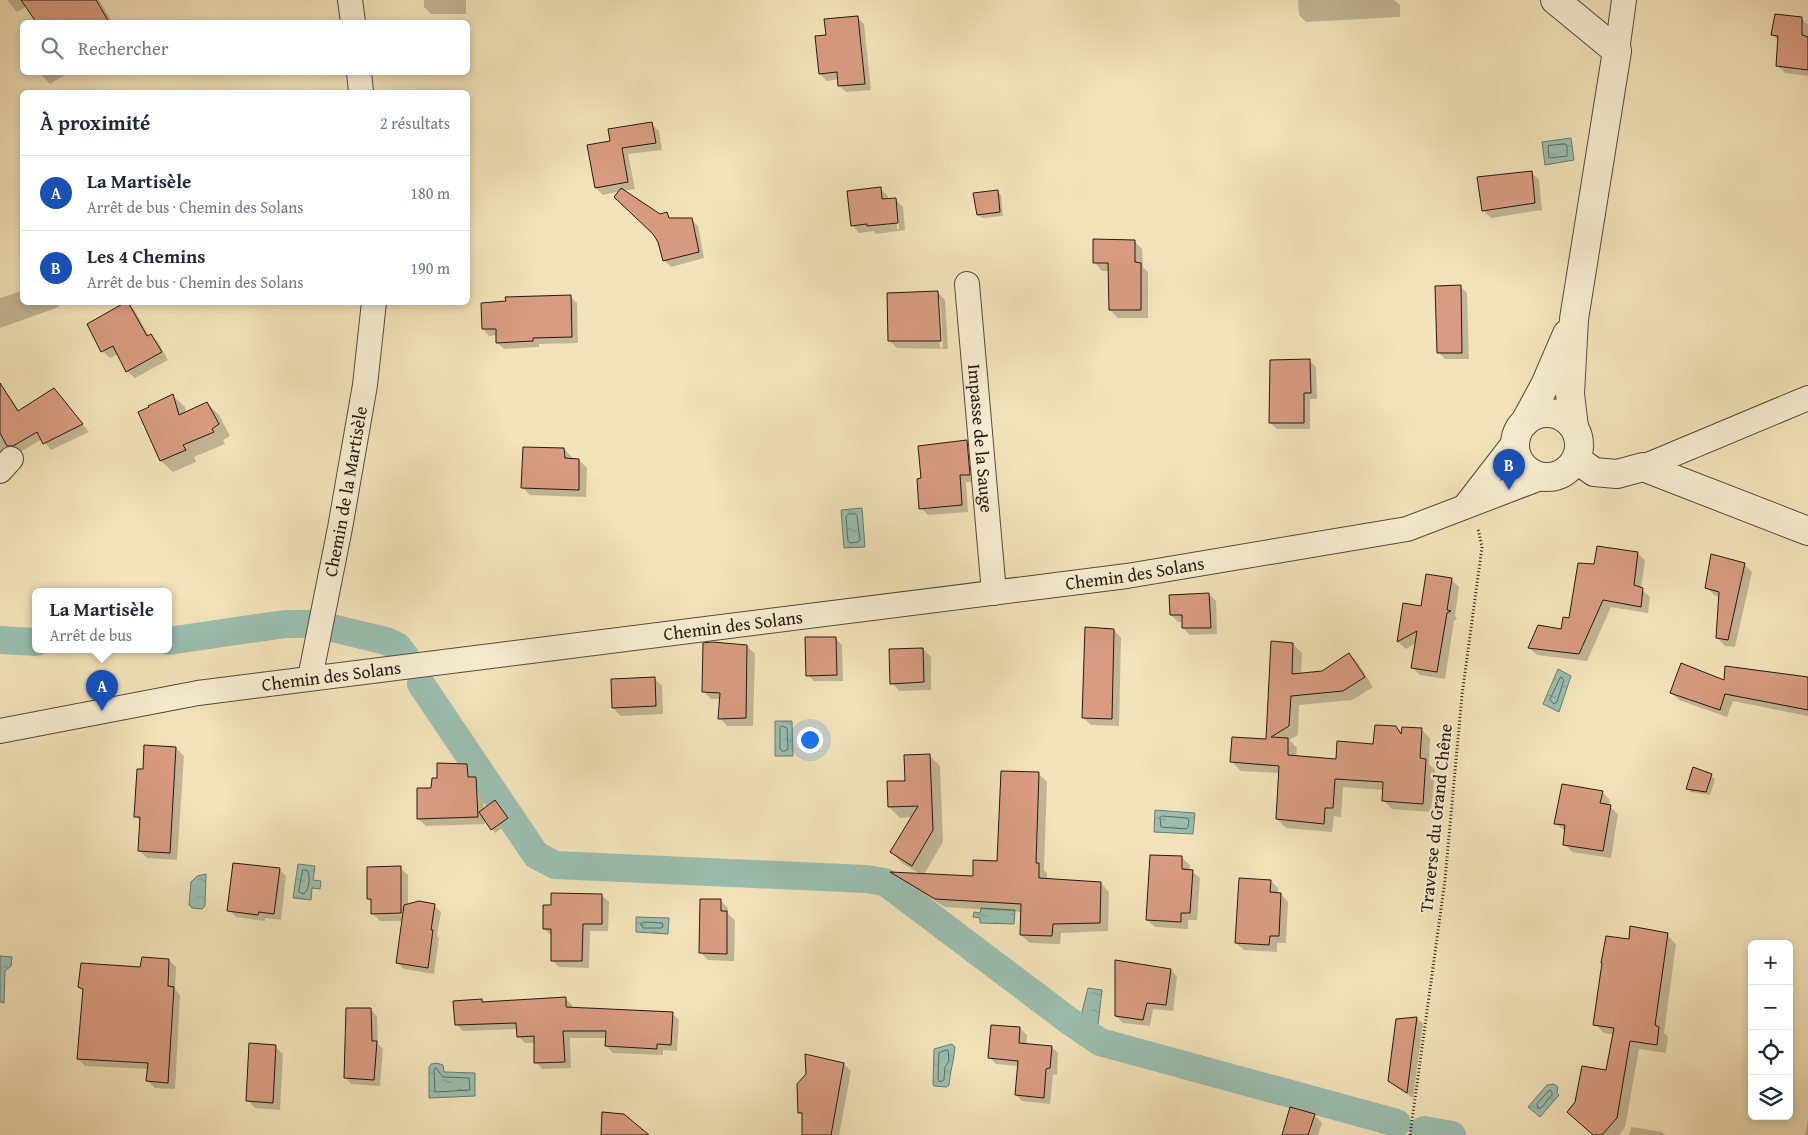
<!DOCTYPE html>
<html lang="fr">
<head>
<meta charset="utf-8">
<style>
	body { margin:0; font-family:"Gentium Book Plus",serif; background:#f2f2f3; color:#1f2937 }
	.controls { position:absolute; right:15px; bottom:15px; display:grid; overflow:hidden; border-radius:8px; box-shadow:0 2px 8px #0003 }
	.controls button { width:45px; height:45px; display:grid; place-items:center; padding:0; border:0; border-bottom:1px solid #e0e1e3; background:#fff; color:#1f2937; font:25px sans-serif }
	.you { position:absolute; left:809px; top:739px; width:18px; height:18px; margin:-12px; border:4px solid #fff; border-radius:50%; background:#1a73e8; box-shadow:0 0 0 8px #1a73e833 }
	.badge { display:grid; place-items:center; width:32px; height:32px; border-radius:50%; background:#111827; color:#fff; font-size:16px; font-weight:700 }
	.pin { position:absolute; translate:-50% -41px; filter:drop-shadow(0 1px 2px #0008) }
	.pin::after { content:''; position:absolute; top:26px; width:18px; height:15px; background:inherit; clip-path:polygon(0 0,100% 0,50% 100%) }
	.popup { position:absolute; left:32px; top:588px; width:140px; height:65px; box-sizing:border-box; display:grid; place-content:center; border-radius:8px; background:#fff; filter:drop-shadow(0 1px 4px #0005); font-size:16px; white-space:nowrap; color:#747a83 }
	.popup b { font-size:19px; color:#1f2937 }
	.popup::after { content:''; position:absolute; left:50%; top:100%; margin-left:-10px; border:10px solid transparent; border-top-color:#fff }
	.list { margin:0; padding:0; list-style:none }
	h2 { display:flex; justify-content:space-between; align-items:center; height:65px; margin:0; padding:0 20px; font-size:21px }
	h2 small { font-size:16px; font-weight:400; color:#747a83 }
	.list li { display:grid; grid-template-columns:32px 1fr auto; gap:15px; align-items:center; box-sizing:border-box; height:75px; padding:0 20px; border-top:1px solid #e0e1e3 }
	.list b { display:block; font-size:19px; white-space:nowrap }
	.list p { margin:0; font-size:16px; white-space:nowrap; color:#747a83 }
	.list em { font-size:16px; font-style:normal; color:#747a83 }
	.icon { flex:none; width:28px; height:28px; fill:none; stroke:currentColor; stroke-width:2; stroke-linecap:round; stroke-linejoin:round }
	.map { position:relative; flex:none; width:1808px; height:1135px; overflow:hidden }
	.search { position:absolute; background:#fff; box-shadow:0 2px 8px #0003; left:20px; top:20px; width:450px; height:55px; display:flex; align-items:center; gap:12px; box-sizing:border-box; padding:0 18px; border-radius:8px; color:#747a83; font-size:19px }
	.panel { position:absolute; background:#fff; box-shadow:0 2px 8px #0003; left:20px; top:90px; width:450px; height:215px; border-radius:8px }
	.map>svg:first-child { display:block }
	.water { fill:url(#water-ripples); stroke:#6b7c6f }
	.shadow { fill:#0003; fill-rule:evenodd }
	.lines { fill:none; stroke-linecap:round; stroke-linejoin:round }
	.shore { stroke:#606b5f; stroke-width:1 }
	.canal { stroke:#9bbeb0; stroke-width:28 }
	.building { fill:#d99c82; stroke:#24180e }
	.minor-casing { stroke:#584b39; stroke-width:26 }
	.tertiary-casing { stroke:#584b39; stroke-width:30 }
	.path { stroke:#24180e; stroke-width:3; stroke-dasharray:1 2.5; stroke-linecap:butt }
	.minor { stroke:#f7edd2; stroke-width:24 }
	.tertiary { stroke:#f7edd2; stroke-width:28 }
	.labels { text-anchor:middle; stroke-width:4.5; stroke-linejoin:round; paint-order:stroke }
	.street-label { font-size:18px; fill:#24180e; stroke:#f7edd2 }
</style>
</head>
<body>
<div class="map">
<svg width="1808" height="1135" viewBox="0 0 1808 1135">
	<defs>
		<pattern id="water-ripples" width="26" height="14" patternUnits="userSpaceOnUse" patternTransform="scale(1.25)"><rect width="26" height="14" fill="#9bbeb0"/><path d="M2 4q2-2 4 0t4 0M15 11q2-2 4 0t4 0" fill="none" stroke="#85a396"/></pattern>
	</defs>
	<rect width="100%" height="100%" fill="#f3e3ba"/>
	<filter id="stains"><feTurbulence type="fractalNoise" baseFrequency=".004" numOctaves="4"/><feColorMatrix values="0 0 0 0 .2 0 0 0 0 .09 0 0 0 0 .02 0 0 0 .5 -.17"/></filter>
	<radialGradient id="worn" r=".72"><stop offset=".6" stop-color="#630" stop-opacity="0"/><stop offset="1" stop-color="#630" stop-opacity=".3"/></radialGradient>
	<g class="water">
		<polygon points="1571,138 1574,160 1545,165 1542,142"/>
		<polygon points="862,508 865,547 844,548 841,510"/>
		<polygon points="1558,669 1571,676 1559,712 1543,704"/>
		<polygon points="775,721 792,721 793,756 775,756"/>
		<polygon points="1155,810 1195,813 1193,834 1154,832"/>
		<polygon points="298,864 315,866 313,880 321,881 320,889 312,888 311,900 293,898"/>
		<polygon points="206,874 205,906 202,909 192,908 189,905 191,882 197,876"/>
		<polygon points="981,908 1015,910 1014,924 980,923 980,918 973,917 974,912 980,913"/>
		<polygon points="636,917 669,918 668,934 636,932"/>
		<polygon points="0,956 12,957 11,966 5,971 4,1003 0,1002"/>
		<polygon points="1088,988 1102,990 1098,1025 1081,1016"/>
		<path d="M952,1044L955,1047C954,1061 950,1071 949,1085L947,1087L934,1086L933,1084L934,1049Z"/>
		<polygon points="437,1063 443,1065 444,1072 475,1073 475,1096 429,1098 429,1067 431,1064"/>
		<polygon points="1554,1084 1558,1087 1557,1093 1559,1095 1540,1117 1528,1107 1547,1085"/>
	</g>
	<g class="shadow">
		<polygon points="7,0 37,0 17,12"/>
		<polygon points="60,0 99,0 112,22 37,22 34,18"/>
		<polygon points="424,0 466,0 466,14 431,14 424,7"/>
		<polygon points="1298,0 1394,0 1400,5 1400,17 1306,22 1299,15"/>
		<polygon points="857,17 864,24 871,90 846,92 839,85 839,79 827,81 820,74 828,36"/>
		<polygon points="1801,18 1808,25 1808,76 1785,73 1777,65 1779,42 1773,35"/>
		<polygon points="39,72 70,72 50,84"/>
		<polygon points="652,124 659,131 662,150 628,154 635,189 623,191 660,216 666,214 672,220 691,219 698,226 704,258 671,267 664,260 654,234 620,191 603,195 596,188 612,142"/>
		<polygon points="1531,172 1539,180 1542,210 1491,218 1483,210"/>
		<path d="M880,189L888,196V200L895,199L903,207L905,230L876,234L874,231L859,233L852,225ZM895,206H897L899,229H897Z"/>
		<polygon points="997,191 1001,195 1003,216 982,218 978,215"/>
		<polygon points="1134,241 1142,249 1143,267 1148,272 1148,318 1118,318 1110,310 1110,271 1102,271 1095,263"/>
		<polygon points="1460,286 1467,293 1469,359 1445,359 1438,352"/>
		<polygon points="22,291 22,302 57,302 59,307 0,328 0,298"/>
		<path d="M937,292L945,300L948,349L897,348L890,341ZM937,299H940L943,347L940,348Z"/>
		<polygon points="570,296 577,303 578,343 539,344 539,347 504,349 497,342 497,335 489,336 483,329"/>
		<polygon points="128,303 135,311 149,336 151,335 158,342 168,360 135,378 127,371 118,354 110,358 102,351"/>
		<polygon points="1309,360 1316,367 1317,399 1310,399 1310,429 1277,429 1270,423"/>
		<polygon points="3,390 10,397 20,412 61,397 89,432 51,450 42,439 0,464 0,392"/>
		<polygon points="173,396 185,407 186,413 207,403 219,415 230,436 223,440 225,444 194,457 196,462 173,472 161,461 139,413"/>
		<polygon points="966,442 974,449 977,482 966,482 968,512 928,515 921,508"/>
		<polygon points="564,449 572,457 572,460 579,460 587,468 586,497 530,495 522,487"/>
		<polygon points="1637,553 1645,560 1641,589 1650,597 1648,613 1611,607 1587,661 1537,655 1529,648 1562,631 1570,619"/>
		<polygon points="1744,564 1752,572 1735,647 1725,646 1717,638 1720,597 1714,595 1706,587"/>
		<polygon points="1451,579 1459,587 1455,616 1457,619 1454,621 1445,679 1420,675 1412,667 1416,643 1406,649 1398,642 1404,604 1422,607"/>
		<polygon points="1209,594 1216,601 1217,634 1190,635 1183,628 1183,622 1178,622 1171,615"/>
		<polygon points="1114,630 1121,638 1119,726 1091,725 1083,717"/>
		<polygon points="835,638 842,645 843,681 814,681 808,675"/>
		<polygon points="1293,644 1302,653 1301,674 1322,672 1349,654 1358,663 1373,687 1352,700 1299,705 1298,735 1289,740 1297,748 1296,757 1337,760 1374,745 1395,727 1402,734 1421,729 1430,738 1429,764 1435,770 1431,812 1392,809 1383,800 1384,790 1343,787 1341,817 1334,816 1332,832 1286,828 1277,819 1280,773 1241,771 1232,762 1267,740"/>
		<polygon points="747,646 755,654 753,726 727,726 720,718 721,699 711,699 703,691"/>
		<polygon points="923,649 931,657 931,690 899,691 892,683"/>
		<polygon points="654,678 662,686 663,714 621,716 613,708"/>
		<polygon points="1808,679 1808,716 1733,701 1727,717 1679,700 1671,693"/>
		<polygon points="176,748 184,756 177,860 147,858 139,850 141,822 135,816 144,770"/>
		<polygon points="929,755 940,766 943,842 924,874 974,877 998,862 1038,773 1047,782 1044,870 1047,873 1047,880 1101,883 1109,892 1108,931 1061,933 1060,944 1030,943 1021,935 1022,912 945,907 900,880 893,873 920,874 902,863 891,852 912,817 900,818 889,807 906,782"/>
		<polygon points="467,765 474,773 475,778 483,786 484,810 498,806 511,822 495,833 485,819 485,824 426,826 418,819 439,779"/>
		<polygon points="1711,776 1715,779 1710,795 1691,792 1688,789"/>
		<polygon points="1602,792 1610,800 1609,806 1618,814 1611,858 1572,852 1565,844 1565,831 1555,823"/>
		<polygon points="1182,858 1190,865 1189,871 1192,871 1200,878 1197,920 1188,920 1188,929 1155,927 1147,920"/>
		<polygon points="400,868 408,875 408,905 434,905 441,912 437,936 439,938 434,974 404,969 397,963 403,921 380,921 372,913 372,902 368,899"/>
		<polygon points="279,869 286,876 281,920 265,918 265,921 236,917 229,910"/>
		<polygon points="1271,881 1278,888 1278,894 1281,894 1288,902 1286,943 1277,943 1277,952 1244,950 1236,943"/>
		<polygon points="601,895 609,902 608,931 590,931 589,968 559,967 552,960 552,936 544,929"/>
		<polygon points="720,900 728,908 728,914 735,920 734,961 708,960 700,952"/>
		<polygon points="1667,935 1676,944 1664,1033 1668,1037 1666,1053 1639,1049 1625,1127 1619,1135 1594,1135 1614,1035 1604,1033 1595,1024 1630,940"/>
		<polygon points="169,960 176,967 175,989 180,995 175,1089 155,1088 148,1081 148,1069 85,1066 78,1059 84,991 79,987"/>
		<polygon points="1171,970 1177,977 1173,1011 1153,1009 1150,1026 1123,1023 1116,1016"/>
		<polygon points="565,998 572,1005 572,1008 672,1013 679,1020 677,1051 663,1050 663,1055 613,1053 606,1046 607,1038 570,1038 571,1068 542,1069 536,1062 535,1043 525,1043 518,1036 518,1029 463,1031 456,1024 482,1000 484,1003"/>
		<polygon points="370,1009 377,1016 378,1044 383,1049 380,1086 351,1084 345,1077"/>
		<polygon points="1417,1018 1423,1024 1413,1098 1396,1087 1389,1080"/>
		<polygon points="992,1027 1020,1028 1027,1035 1026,1045 1052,1047 1058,1053 1057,1074 1053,1075 1050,1104 1022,1101 1016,1095 1018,1066 996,1064 990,1058"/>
		<polygon points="275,1047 283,1054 280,1110 255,1108 248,1100"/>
		<polygon points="844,1064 851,1071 839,1135 804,1135 803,1116 799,1112"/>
		<polygon points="1314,1115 1322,1123 1318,1135 1284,1135"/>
		<polygon points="1808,1119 1808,1135 1805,1135"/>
		<polygon points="1631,1127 1662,1132 1665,1135 1629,1135"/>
	</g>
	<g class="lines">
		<g class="shore">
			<polygon points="1565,144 1567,146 1567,156 1549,158 1548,146"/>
			<polygon points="849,514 855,514 857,516 860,540 858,542 850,543 848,541 846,517"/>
			<polygon points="1561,677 1564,680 1557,702 1554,704 1550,700"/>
			<polygon points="782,726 787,728 788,749 785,751 782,751 780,749 780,728"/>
			<polygon points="1162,816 1187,818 1189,820 1188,827 1186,829 1161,827 1160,818"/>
			<path d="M303,870H307C311,877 309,889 304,894L299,892Z"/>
			<polygon points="644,922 662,923 663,927 661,928 643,928 641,924"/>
			<polygon points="948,1050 949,1061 945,1067 944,1080 940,1082 938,1079 939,1053"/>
			<polygon points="436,1068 443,1077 469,1078 470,1090 435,1092 434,1071"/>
			<polygon points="1550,1090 1552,1092 1552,1095 1541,1108 1538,1108 1537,1104"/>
		</g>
		<g class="canal">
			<polyline points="332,628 386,641 397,646 405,656"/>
			<polyline points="0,640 36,642"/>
			<polyline points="168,641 285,624 308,624"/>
			<polyline points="421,684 536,855 555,865 866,879 885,882 1068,1020 1100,1042 1397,1123"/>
			<polyline points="1424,1130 1452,1135"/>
		</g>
	</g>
	<g class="building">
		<polygon points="21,0 96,0 109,22 36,22"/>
		<polygon points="1775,14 1802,17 1802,35 1808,37 1808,70 1776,66 1778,36 1771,35"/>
		<polygon points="858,16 865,84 838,86 837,72 819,74 815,36 826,35 824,19"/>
		<polygon points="652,122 656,143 622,148 628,182 595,188 587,145 610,141 608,129"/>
		<polygon points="1532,171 1535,203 1482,211 1477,177"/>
		<polygon points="881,187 882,199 896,198 898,223 867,226 867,224 851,226 847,191"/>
		<polygon points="621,188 660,214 667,212 669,218 692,218 699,252 663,261 658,242 653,234 614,197"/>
		<polygon points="998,190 1000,212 977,215 973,193"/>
		<polygon points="1093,239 1135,240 1135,262 1141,263 1141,310 1109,310 1108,263 1093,263"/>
		<polygon points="1461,285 1462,353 1437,353 1435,286"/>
		<polygon points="938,291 941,341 888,341 887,293"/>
		<polygon points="571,295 572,337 533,338 533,341 496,343 496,329 482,329 481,303 506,301 505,297"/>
		<polygon points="126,302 128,302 147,336 151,334 162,352 126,372 113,346 101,352 87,324"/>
		<polygon points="1310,359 1311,393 1304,393 1304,423 1269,423 1270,360"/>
		<polygon points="0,383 18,411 54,388 83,424 43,444 37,432 13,446 7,446 0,433"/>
		<polygon points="173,394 179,415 207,402 219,424 212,429 214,432 183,445 186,450 160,461 138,412 149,407 148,406"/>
		<polygon points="967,440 970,475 960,475 962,505 919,509 917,479 921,478 918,446"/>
		<polygon points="523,447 564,448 565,458 579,459 579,490 521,488"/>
		<polygon points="1597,546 1638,552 1634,585 1643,588 1641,607 1603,600 1579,654 1528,648 1538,625 1561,629 1563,617 1569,618 1578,563 1594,564"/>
		<polygon points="1711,554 1745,563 1728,640 1716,638 1719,592 1705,588"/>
		<polygon points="1426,574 1452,578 1447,610 1451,611 1447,613 1437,672 1411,668 1417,631 1397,642 1403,603 1421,606"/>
		<polygon points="1209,593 1211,628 1182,628 1182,615 1170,615 1169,595"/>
		<polygon points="1085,627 1114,629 1112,719 1082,718"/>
		<polygon points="805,637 836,637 837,675 806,676"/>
		<polygon points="1271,641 1293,643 1292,674 1322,671 1349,653 1365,677 1343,691 1291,696 1289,726 1271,737 1288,738 1288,755 1336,759 1337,741 1373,744 1375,725 1396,726 1401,734 1402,727 1422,728 1420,758 1426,759 1423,804 1382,801 1383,782 1335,779 1333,808 1325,808 1324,824 1276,819 1279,766 1230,762 1232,737 1266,739"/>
		<polygon points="712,642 747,645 746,718 718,719 720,693 702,692 703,643"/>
		<polygon points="923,648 924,682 890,684 889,649"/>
		<polygon points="1681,663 1724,680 1725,666 1808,677 1808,710 1725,694 1720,710 1670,693"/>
		<polygon points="655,677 656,706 612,708 611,679"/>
		<polygon points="144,745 176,747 170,853 138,851 140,817 134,817 137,769 143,769"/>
		<polygon points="930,754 933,830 912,866 890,852 918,806 888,807 887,781 905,781 904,755"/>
		<polygon points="437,763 467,764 468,777 476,777 478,817 417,819 417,788 431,788 432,778 437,778"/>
		<polygon points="1693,767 1712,774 1706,792 1686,789"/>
		<polygon points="1001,771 1039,772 1036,863 1039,863 1039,878 1101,882 1100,923 1053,924 1052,936 1020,935 1021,904 935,899 890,872 973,876 973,860 997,861"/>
		<polygon points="1562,784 1603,791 1600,803 1611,805 1603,851 1563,845 1565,825 1554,824"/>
		<polygon points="495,800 508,818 491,830 479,812"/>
		<polygon points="1150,855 1182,856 1182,869 1193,870 1190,913 1181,913 1181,922 1146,920"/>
		<polygon points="233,863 280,868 274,914 259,912 258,915 227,911"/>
		<polygon points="401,866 401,913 371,914 371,899 367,899 367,867"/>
		<polygon points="1239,878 1271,880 1270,892 1281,893 1279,936 1270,936 1269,945 1235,943"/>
		<polygon points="551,893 602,894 602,924 583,924 582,961 551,961 551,929 543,929 543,905 551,905"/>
		<polygon points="700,899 721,899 721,911 727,911 727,954 699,953"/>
		<polygon points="419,901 435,904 431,930 433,930 428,968 396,963 404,905"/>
		<polygon points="1630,926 1668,933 1655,1025 1659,1027 1657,1045 1630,1041 1617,1118 1602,1135 1593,1135 1567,1112 1575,1102 1582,1066 1606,1070 1614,1028 1593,1025 1602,963 1601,963 1606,936 1629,939"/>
		<polygon points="142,957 169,959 168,986 174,987 168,1083 146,1081 148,1063 77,1059 83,989 78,987 81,963 140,967"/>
		<polygon points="1115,960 1171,969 1166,1005 1147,1003 1143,1020 1115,1016"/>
		<polygon points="566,997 566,1007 673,1012 671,1045 657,1044 657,1049 605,1046 606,1031 563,1031 565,1062 534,1063 534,1036 517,1037 516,1023 455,1025 453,1001 482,999 482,1002"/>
		<polygon points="346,1008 371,1008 372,1041 377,1041 374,1080 344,1078"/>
		<polygon points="1417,1017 1412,1053 1407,1093 1388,1081 1396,1019"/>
		<polygon points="991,1025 1020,1027 1019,1043 1052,1046 1050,1068 1046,1069 1044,1098 1015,1095 1018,1061 988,1058"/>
		<polygon points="249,1043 276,1045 273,1103 246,1101"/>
		<polygon points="805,1054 844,1063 831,1135 802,1135 802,1113 798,1113 797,1084 806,1074"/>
		<polygon points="1290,1107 1315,1114 1308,1135 1282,1135"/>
		<polygon points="602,1112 624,1114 649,1135 601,1135"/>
	</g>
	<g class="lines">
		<defs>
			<g id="minor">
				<polyline points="350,0 353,22"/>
				<polyline points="1617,51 1624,0"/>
				<polyline points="359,72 361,92"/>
				<path id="s1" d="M967,284L994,593"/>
				<polyline points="1643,467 1808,398"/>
				<polyline points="0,471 11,459"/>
				<polyline points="1465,506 1516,440"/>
				<path id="s2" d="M310,678L340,528L365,385L374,302"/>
				<path id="s3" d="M0,731L198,693L1127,576L1407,529L1543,477"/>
			</g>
			<g id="tertiary">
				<polyline points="1555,0 1617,51 1574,319 1570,394 1574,427"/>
				<circle cx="1547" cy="445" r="32"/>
				<polyline points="1525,422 1545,385 1567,334"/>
				<polyline points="1576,459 1594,472 1617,474 1643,467 1808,531"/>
			</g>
		</defs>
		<use href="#minor" class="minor-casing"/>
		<use href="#tertiary" class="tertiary-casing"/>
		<polyline class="path" points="1410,1135 1445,880 1462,695 1482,547 1478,529"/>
		<use href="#minor" class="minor"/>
		<use href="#tertiary" class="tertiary"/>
	</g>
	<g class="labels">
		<g class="street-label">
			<text dy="6" stroke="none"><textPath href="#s1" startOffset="155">Impasse de la Sauge</textPath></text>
			<text dy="6" stroke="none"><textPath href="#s2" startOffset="190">Chemin de la Martisèle</textPath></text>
			<text dy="6" stroke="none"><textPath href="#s3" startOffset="1146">Chemin des Solans</textPath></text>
			<text dy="6" stroke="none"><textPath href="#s3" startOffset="741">Chemin des Solans</textPath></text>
			<text dy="6" stroke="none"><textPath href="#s3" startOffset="336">Chemin des Solans</textPath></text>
			<text transform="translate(1436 818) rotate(-84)" y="6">Traverse du Grand Chêne</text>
		</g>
	</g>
	<rect width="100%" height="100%" filter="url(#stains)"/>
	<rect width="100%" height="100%" fill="url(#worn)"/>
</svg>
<div class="controls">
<button>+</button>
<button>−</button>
<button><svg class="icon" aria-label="locate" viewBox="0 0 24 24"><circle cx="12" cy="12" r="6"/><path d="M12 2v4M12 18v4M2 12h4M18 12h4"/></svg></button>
<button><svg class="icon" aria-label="layers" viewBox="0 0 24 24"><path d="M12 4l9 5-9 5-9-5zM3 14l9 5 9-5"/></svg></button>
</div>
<div class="you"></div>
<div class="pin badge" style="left:102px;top:711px;background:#1a4fb4">A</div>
<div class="popup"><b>La Martisèle</b>Arrêt de bus</div>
<div class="pin badge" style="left:1509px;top:490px;background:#1a4fb4">B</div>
<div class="search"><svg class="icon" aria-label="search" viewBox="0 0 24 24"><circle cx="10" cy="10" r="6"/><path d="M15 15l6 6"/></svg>Rechercher</div>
<section class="panel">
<h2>À proximité<small>2 résultats</small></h2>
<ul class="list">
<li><span class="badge" style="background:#1a4fb4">A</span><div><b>La Martisèle</b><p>Arrêt de bus · Chemin des Solans</p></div><em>180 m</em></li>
<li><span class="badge" style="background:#1a4fb4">B</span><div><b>Les 4 Chemins</b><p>Arrêt de bus · Chemin des Solans</p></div><em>190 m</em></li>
</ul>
</section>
</div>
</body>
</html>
